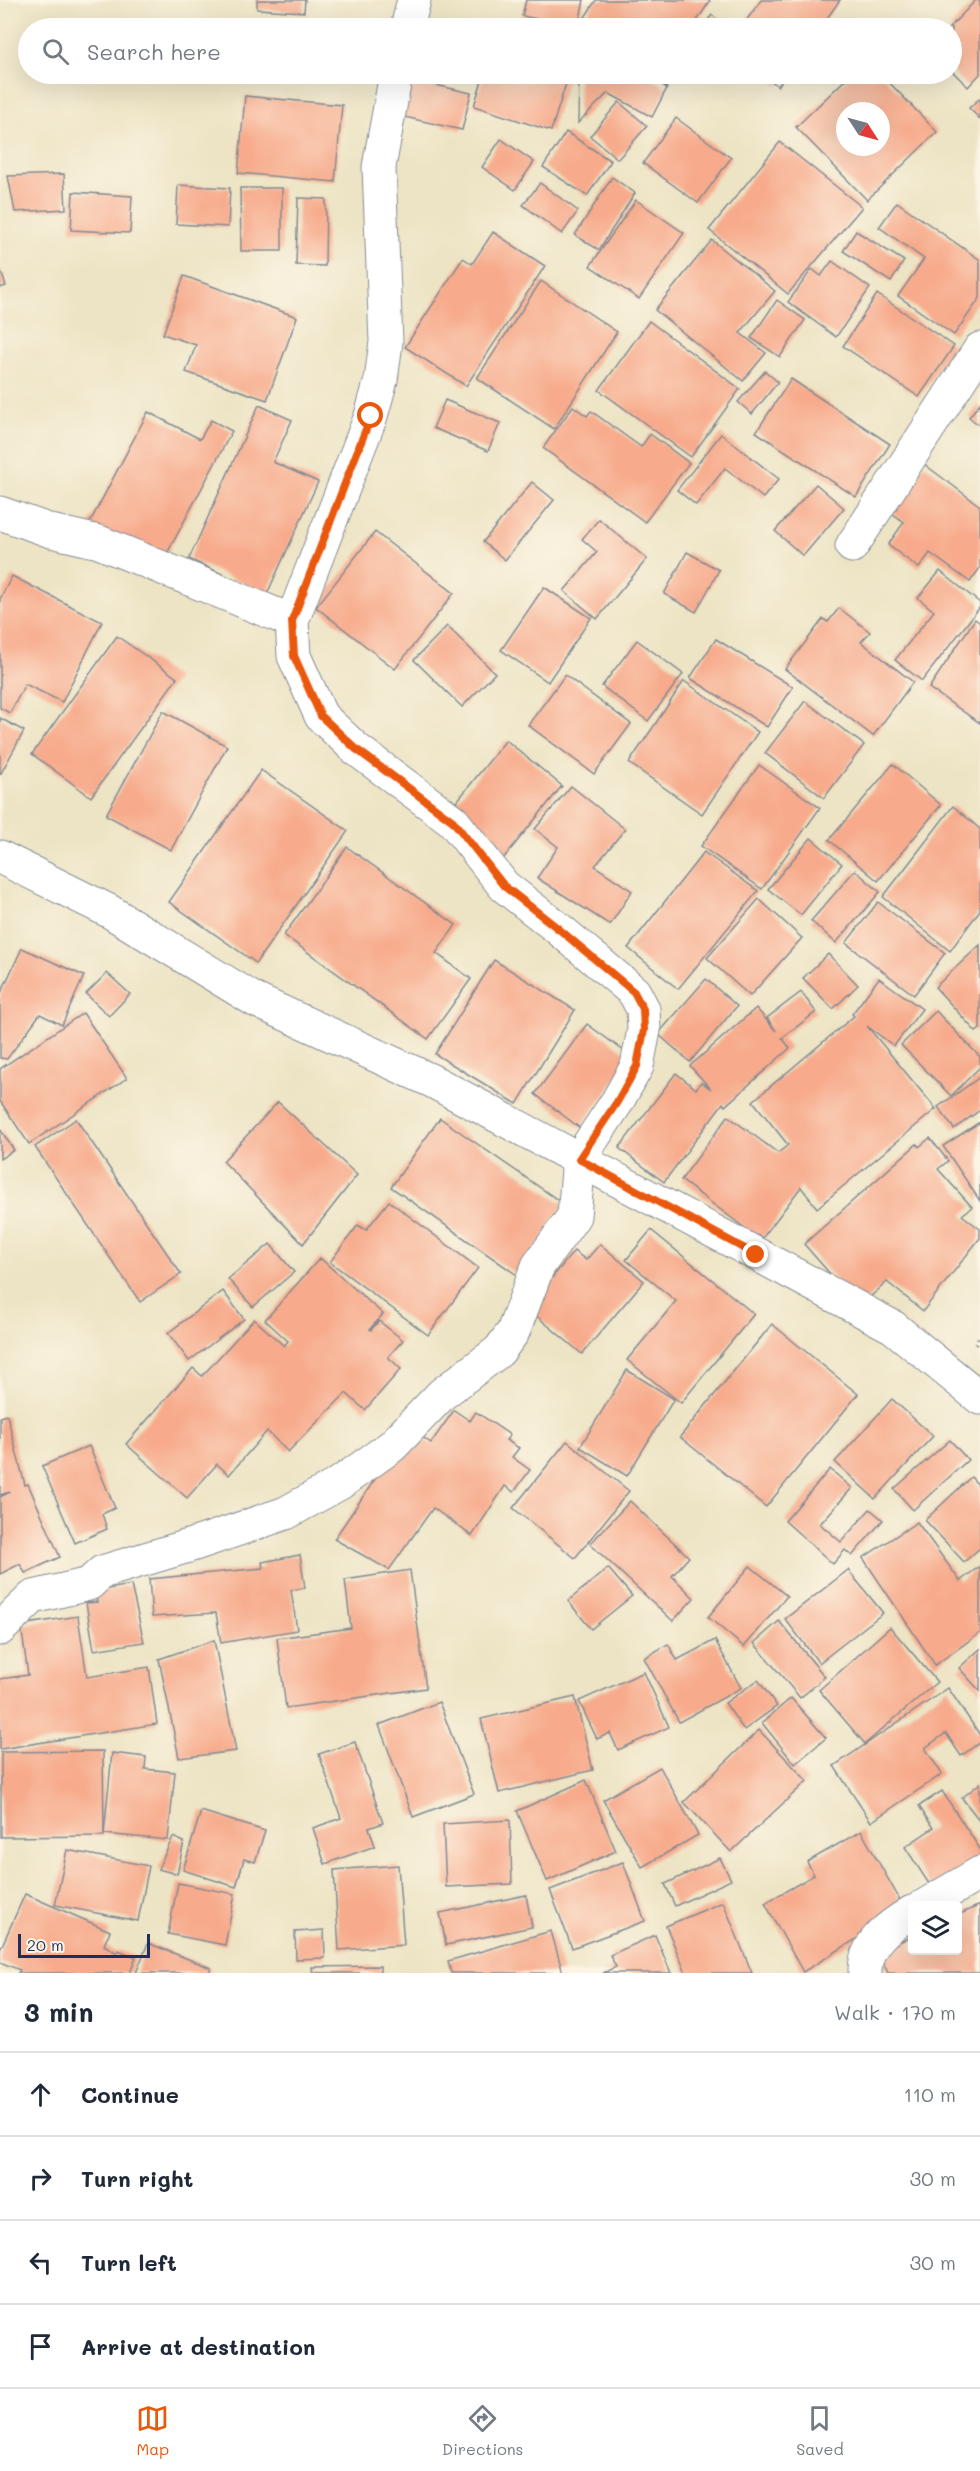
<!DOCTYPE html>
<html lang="en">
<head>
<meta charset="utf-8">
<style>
	body { margin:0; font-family:Mali,sans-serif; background:#f6f6f7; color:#1f2937 }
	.controls { position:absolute; right:18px; bottom:18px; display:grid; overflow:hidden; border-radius:6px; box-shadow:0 6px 24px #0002 }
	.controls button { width:54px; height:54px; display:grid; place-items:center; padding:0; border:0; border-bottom:2px solid #e0e1e3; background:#fff; color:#1f2937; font:30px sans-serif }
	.compass { position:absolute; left:836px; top:102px; width:54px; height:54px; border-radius:50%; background:#fff; box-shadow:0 6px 24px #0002; rotate:126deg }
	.scale { position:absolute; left:18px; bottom:15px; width:132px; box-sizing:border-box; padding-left:6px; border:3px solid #1b2f5e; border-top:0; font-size:16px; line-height:21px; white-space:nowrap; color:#1b2f5e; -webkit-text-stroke:4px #fcf5e5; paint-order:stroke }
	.stop { position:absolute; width:18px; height:18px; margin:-14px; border:4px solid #ea580c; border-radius:50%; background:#fff }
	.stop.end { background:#ea580c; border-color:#fff; box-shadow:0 2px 6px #0008 }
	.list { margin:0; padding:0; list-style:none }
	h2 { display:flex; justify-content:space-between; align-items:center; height:78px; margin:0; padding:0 24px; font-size:26px }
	h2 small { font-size:20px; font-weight:400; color:#747a83 }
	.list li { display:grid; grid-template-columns:39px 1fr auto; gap:18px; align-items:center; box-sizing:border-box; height:84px; padding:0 24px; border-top:2px solid #e0e1e3 }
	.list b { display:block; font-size:22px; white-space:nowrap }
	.list em { font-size:20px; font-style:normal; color:#747a83 }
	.icon { flex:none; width:33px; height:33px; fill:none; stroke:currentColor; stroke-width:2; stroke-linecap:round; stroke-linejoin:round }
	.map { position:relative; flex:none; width:980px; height:1973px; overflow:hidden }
	.search { position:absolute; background:#fff; box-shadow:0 6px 24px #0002; left:18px; right:18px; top:18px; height:66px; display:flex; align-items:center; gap:15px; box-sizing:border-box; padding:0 21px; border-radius:33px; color:#747a83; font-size:22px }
	.sheet { height:414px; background:#fff }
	nav { display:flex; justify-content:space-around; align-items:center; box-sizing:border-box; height:84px; border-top:2px solid #e0e1e3; background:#fff; font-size:16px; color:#747a83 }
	nav a { display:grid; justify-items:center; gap:3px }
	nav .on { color:#ea580c }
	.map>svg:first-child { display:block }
	.building { fill:#f7ab8c; fill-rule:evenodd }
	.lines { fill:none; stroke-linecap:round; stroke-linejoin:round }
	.street-casing { stroke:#848a92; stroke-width:35 }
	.path { stroke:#848a92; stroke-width:4; stroke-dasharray:1.5 4.5; stroke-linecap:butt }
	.street { stroke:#fff; stroke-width:33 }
	.route { stroke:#ea580c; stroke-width:8 }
</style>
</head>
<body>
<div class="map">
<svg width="980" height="1973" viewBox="0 0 980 1973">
	<rect width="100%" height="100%" fill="#fcf5e5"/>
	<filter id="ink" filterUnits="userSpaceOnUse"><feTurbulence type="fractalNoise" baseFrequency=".0167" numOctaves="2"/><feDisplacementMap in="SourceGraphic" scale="12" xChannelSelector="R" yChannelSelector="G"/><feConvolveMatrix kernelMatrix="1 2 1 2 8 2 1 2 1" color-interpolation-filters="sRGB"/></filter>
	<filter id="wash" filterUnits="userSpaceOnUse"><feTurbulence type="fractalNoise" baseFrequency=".008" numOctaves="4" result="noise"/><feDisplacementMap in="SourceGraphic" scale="24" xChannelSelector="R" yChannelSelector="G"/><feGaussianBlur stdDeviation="1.35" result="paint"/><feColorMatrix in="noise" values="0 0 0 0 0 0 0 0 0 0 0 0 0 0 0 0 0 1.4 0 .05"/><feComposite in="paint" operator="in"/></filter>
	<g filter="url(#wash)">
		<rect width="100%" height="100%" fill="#ede4c5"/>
		<g id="blocks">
			<g class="building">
				<polygon points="257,0 305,0 304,12 257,9"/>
				<polygon points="526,0 584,0 578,28 546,28 548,21 522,16"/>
				<polygon points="596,0 709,0 710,1 692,28 580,28 580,25"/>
				<polygon points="761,0 840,0 820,28 741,28"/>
				<polygon points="976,0 980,0 980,74 968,87 952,71 952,28 949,28"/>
				<polygon points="712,15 728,28 701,28"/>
				<polygon points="484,74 569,74 551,131 474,106"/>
				<polygon points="579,74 645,74 667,88 652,117 608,93 578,123"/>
				<polygon points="762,74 787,74 778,86"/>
				<path d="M851,74H881L937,132L867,200L796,127ZM845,111H881V147H845Z"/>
				<polygon points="409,79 471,93 462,130 400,116"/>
				<polygon points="245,96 342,105 335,182 238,173"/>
				<polygon points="980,98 980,119 969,108"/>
				<polygon points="619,102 647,126 618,159 590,136"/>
				<polygon points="676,118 731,158 698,203 643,163"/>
				<polygon points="566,132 611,161 587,196 543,167"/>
				<polygon points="501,139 534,162 515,190 482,167"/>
				<polygon points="780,142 862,207 788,294 709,230"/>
				<polygon points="64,174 66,209 15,212 8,176"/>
				<polygon points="612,177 635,193 599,250 575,235"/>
				<polygon points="540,183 578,211 562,234 523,205"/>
				<polygon points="178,185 230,188 228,227 176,224"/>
				<polygon points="240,188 282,188 282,251 241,251"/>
				<polygon points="73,192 132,196 130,233 71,230"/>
				<polygon points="298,198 326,199 325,266 296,265"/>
				<polygon points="636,200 684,233 639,299 590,266"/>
				<polygon points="897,202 980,260 980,298 954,335 898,296 924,259 879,227"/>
				<polygon points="856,231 904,261 891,282 843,251"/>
				<polygon points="493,232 545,266 466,386 405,347 463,258 472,264"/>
				<polygon points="712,240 775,291 740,333 766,353 743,381 655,310"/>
				<polygon points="832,261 870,288 836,337 788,302 812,269 821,276"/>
				<polygon points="0,268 6,286 0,288"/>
				<polygon points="184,276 297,317 267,400 186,372 196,345 163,334"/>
				<polygon points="541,281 617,332 554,429 477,378"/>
				<polygon points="877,294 954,346 919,397 843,346"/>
				<polygon points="777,300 805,320 780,357 751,338"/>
				<polygon points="649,321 740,389 691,457 599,390"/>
				<polygon points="765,371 778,382 752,414 738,402"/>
				<polygon points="791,379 890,444 856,497 756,432"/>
				<polygon points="445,400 500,423 488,451 433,428"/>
				<polygon points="980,403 980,426 969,417"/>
				<polygon points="259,405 292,420 273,462 318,482 267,594 189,559"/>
				<polygon points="573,406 587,416 591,411 641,447 650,434 689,463 645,522 543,448"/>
				<polygon points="148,412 200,439 211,420 232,431 152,582 79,543"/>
				<polygon points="721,434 779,479 763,498 725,468 696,505 677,490"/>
				<polygon points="924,464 980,506 980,568 970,582 930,553 919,568 888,545 904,522 889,511"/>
				<polygon points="532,482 554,500 505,560 483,542"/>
				<polygon points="816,484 844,508 803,556 775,531"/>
				<polygon points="599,519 647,559 597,619 564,591 597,552 582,539"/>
				<polygon points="375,532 454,593 395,669 316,607"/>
				<polygon points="687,552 719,570 696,612 664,594"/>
				<polygon points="940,571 980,603 980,607 922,681 895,660 934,611 918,598"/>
				<polygon points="12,576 102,622 62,702 25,684 10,713 0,708 0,599"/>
				<polygon points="544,587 591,618 548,682 501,650"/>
				<polygon points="839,608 870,632 861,642 913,682 873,736 785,669 823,619 828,622"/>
				<polygon points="975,619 980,623 980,723 929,688"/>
				<polygon points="447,626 495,673 462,707 414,660"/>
				<polygon points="117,636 177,678 91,797 32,754"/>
				<polygon points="716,639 793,687 767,727 690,678"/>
				<polygon points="637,640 683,674 648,721 602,686"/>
				<polygon points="565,675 631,724 594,774 528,725"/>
				<polygon points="684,681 758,732 702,814 629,763"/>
				<polygon points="805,701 864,745 824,798 765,753"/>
				<polygon points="163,711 227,746 171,850 106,815"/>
				<polygon points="0,718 24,731 0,775"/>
				<polygon points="506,740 562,786 498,865 442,820"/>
				<polygon points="893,764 941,805 878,881 829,840"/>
				<polygon points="759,765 820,808 762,889 701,846"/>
				<polygon points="261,770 348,831 256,963 169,902"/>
				<polygon points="571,786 625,829 595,866 632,891 610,925 537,878 558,847 535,829"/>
				<polygon points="953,806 980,829 980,910 950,951 883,897"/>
				<polygon points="811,838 842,864 801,915 768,889"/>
				<polygon points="347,847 456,925 436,953 471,979 428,1039 284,935"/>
				<polygon points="704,852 758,891 678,989 628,948"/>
				<polygon points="855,870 880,892 836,943 811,921"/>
				<polygon points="759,899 802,938 750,996 707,958"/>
				<polygon points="878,902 945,953 914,995 846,943"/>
				<polygon points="980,945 980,1029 976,1032 935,987"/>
				<polygon points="22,948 84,976 62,1025 40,1014 7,1059 0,1058 0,995"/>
				<polygon points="828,954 858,985 833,1009 803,978"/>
				<polygon points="494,960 575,1010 517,1104 435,1054"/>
				<polygon points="107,973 130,994 109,1016 86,994"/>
				<polygon points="879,978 922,1009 894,1046 867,1026 936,1109 817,1208 801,1187 761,1240 681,1180 728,1116 778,1153 788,1145 753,1101 854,1016 852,1014"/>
				<polygon points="706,979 737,1006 690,1062 658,1034"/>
				<polygon points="801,992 816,1012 782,1038 790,1048 725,1106 723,1103 664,1182 619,1148 676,1073 696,1089 701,1082 711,1089 690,1066 756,1008 776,1031 767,1018"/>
				<polygon points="936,1011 980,1057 980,1067 951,1096 901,1045"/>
				<polygon points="83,1013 127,1078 29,1144 0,1101 0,1069"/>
				<polygon points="587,1024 632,1057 580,1128 535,1094"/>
				<polygon points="980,1077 980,1110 954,1129 938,1107"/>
				<polygon points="278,1102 357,1175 303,1244 223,1161"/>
				<polygon points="440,1118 565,1205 517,1275 391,1187"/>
				<polygon points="76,1119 181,1274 140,1302 35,1147"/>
				<polygon points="980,1122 980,1201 943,1146"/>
				<polygon points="0,1129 14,1150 0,1159"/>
				<polygon points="930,1138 948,1161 938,1169 972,1207 962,1215 980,1229 980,1238 923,1311 887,1282 859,1307 804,1244 917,1144 919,1147"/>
				<polygon points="389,1201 478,1268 428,1335 330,1262 358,1225 366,1230"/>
				<polygon points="651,1230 754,1314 681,1403 627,1360 676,1301 626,1260"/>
				<polygon points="270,1244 294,1272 253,1307 228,1279"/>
				<polygon points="600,1244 644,1281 582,1354 527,1308 574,1251 586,1260"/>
				<polygon points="320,1258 383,1314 370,1329 371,1330 379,1321 403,1340 388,1357 401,1369 365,1410 346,1393 288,1452 267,1431 229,1475 217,1464 187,1498 126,1444 193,1368 202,1376 254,1319 284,1346 288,1341 265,1320"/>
				<polygon points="223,1291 244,1319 189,1361 168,1333"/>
				<polygon points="772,1324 858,1394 766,1507 680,1437"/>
				<polygon points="627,1370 674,1399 627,1476 580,1447"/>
				<polygon points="892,1399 933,1436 875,1499 835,1462"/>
				<polygon points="454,1410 470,1421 476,1412 510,1435 506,1440 519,1448 512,1457 530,1470 514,1492 505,1486 472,1536 433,1508 389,1570 334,1539 410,1428 431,1443"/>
				<polygon points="7,1415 25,1485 28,1484 60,1557 25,1573 20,1564 0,1574 0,1497 10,1492 0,1495 0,1417"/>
				<polygon points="950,1440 968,1460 913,1510 894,1489"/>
				<polygon points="567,1441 629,1491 575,1558 513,1508"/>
				<polygon points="89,1446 115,1508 102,1514 107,1529 75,1543 42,1466"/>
				<polygon points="830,1469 852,1488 820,1524 841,1542 870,1509 883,1520 852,1556 845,1550 833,1564 785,1521"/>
				<polygon points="971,1477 980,1487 980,1548 964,1562 925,1520"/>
				<polygon points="630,1501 689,1557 672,1576 694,1598 673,1621 590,1544"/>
				<polygon points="917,1522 960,1581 980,1566 980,1633 935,1665 863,1558"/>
				<polygon points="300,1555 305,1588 291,1590 297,1630 221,1643 216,1613 152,1617 149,1579 263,1568 262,1562"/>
				<polygon points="750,1566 787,1596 744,1647 708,1617"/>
				<polygon points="608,1568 632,1596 591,1629 568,1601"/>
				<polygon points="410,1570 426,1688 286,1708 277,1638 351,1628 345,1580"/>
				<polygon points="848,1570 883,1613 819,1663 785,1619"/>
				<polygon points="131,1585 144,1642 94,1650 86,1603 97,1602 95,1591"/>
				<polygon points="78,1616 87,1677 149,1667 157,1724 0,1749 0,1679 28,1675 21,1625"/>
				<polygon points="779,1621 825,1677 800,1698 754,1643"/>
				<polygon points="890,1627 937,1682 865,1744 819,1690"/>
				<polygon points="214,1640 236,1751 179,1758 159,1659"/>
				<polygon points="715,1640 741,1688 679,1722 644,1658 668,1644 677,1660"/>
				<polygon points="980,1649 980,1691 959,1668"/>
				<polygon points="644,1672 669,1727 618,1750 610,1733 597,1739 579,1701"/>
				<polygon points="758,1680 777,1706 744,1730 725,1703"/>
				<polygon points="948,1688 980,1735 980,1742 961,1756 946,1733 925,1748 942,1774 871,1822 834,1766"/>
				<polygon points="575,1697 593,1770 499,1793 481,1719"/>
				<polygon points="791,1698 826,1738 795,1764 762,1723"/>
				<polygon points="439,1702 474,1794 413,1817 379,1725"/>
				<polygon points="759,1730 807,1781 731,1852 684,1802"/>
				<polygon points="355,1742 383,1823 369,1828 375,1846 325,1864 313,1828 341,1818 319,1754"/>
				<polygon points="103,1751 104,1836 1,1837 1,1752"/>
				<polygon points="112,1753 146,1757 145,1769 175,1772 168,1840 104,1834"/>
				<polygon points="660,1767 698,1835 642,1867 603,1800"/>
				<polygon points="586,1780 616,1851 547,1881 517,1811"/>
				<polygon points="980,1783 980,1821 962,1798"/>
				<polygon points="942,1791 980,1849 980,1859 933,1890 905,1847 933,1828 919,1806"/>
				<polygon points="201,1811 265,1831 255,1862 244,1859 236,1887 183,1870"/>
				<polygon points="510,1820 512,1884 446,1887 443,1824"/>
				<polygon points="861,1831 905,1909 803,1972 765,1903 814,1875 807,1862"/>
				<polygon points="173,1837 184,1842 177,1874 158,1869"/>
				<polygon points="67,1850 149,1866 138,1921 55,1905"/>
				<polygon points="720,1858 731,1880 675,1906 665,1884"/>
				<polygon points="623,1862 645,1921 572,1948 550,1890"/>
				<polygon points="398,1865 404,1945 339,1950 334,1870"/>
				<polygon points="178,1883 235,1894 225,1945 168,1934"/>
				<polygon points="25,1894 110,1931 104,1945 117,1953 118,1950 136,1957 130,1973 18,1973 20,1970 0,1962 0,1950"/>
				<polygon points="526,1895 532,1927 446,1945 440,1913"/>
				<polygon points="723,1902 752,1973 686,1973 666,1926"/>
				<polygon points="980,1905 980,1973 888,1973 878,1952 912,1936 912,1950 958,1950 958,1915"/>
				<polygon points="324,1930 325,1958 296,1959 295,1932"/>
				<polygon points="551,1931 563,1973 451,1973 448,1961"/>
				<polygon points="655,1935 671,1973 603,1973 616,1967 610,1955"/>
				<polygon points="148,1943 211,1968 209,1973 136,1973"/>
				<polygon points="380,1966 380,1973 313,1973 312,1967"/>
			</g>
		</g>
	</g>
	<g filter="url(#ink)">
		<use href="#blocks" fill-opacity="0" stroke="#848a92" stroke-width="1.5"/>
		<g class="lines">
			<defs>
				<g id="street">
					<polyline points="407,28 414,0"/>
					<polyline points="0,513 51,531 99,542 292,621 294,656 321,716 356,749 453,821 504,886 560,930 634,992 643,1009 644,1030 637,1066 617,1102 579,1159 574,1216 538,1266 513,1332 499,1351 442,1394 392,1446 340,1483 286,1513 195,1544 102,1572 89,1584 33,1597 0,1629"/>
					<polyline points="852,546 980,349"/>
					<polyline points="292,621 371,416 381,380 386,342 379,167 396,74"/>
					<polyline points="0,857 109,911 255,1000 432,1081 893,1327 980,1398"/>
					<polyline points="924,1906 980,1873"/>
					<path d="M865,1973C864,1943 889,1926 912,1912"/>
				</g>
			</defs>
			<use href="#street" class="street-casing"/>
			<polyline class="path" points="976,1345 980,1334"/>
			<use href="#street" class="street"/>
		</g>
	</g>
	<g class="lines" filter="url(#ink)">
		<polyline class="route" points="371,416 292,621 294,656 321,716 356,749 453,821 504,886 560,930 634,992 643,1009 644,1030 637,1066 617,1102 579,1159 756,1255"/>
	</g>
</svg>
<div class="controls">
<button><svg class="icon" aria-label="layers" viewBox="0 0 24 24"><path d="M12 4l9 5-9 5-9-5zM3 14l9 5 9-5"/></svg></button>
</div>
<svg class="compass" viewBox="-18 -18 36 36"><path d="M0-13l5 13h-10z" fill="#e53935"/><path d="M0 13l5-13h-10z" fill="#747a83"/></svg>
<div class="scale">20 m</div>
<div class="stop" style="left:371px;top:416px"></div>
<div class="stop end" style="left:756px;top:1255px"></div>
<div class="search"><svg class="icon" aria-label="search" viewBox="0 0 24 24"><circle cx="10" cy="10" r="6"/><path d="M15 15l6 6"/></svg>Search here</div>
</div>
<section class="sheet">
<h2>3 min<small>Walk · 170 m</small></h2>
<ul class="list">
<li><svg class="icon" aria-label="ahead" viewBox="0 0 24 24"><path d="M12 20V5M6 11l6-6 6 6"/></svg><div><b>Continue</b></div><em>110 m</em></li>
<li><svg class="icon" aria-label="right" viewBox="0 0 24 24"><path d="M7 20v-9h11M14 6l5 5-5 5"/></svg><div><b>Turn right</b></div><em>30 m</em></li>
<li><svg class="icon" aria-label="left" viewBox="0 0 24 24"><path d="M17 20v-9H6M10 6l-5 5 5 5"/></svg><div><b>Turn left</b></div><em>30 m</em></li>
<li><svg class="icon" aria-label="arrive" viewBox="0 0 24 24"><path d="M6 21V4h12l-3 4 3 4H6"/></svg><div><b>Arrive at destination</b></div></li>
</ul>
</section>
<nav>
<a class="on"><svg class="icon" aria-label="map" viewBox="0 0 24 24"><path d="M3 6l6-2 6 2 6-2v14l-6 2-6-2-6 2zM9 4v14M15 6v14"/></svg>Map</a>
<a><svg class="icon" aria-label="directions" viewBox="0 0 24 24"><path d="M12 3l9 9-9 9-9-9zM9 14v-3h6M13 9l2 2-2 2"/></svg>Directions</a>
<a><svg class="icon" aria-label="saved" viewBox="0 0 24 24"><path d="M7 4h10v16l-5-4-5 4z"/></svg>Saved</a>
</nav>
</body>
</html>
